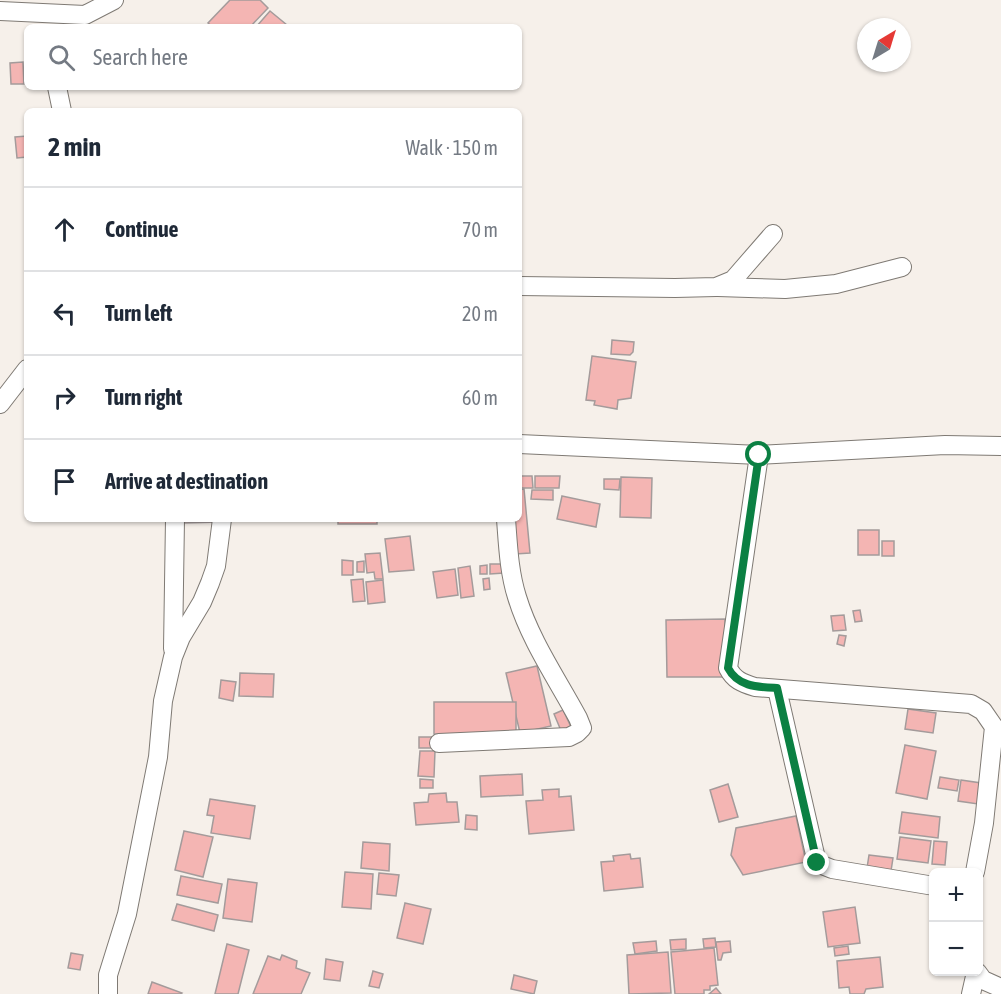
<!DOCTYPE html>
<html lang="en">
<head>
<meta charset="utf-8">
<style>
	body { margin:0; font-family:"Asap Condensed",sans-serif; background:#f2f2f3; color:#1f2937 }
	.controls { position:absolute; right:18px; bottom:18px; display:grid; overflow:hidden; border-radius:9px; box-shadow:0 2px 4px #0004 }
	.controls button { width:54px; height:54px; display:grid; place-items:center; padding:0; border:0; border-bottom:2px solid #e0e1e3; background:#fff; color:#1f2937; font:30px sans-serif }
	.compass { position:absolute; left:857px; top:18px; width:54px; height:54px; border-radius:50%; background:#fff; box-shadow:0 2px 4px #0004; rotate:38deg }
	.stop { position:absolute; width:18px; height:18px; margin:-14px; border:4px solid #0b8043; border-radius:50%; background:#fff }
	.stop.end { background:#0b8043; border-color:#fff; box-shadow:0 2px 6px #0008 }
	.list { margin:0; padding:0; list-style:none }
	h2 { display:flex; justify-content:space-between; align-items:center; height:78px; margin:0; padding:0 24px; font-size:26px }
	h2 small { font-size:20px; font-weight:400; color:#747a83 }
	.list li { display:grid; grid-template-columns:39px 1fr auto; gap:18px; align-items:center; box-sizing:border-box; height:84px; padding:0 24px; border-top:2px solid #e0e1e3 }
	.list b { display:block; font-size:22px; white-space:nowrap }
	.list em { font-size:20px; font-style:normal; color:#747a83 }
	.icon { flex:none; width:33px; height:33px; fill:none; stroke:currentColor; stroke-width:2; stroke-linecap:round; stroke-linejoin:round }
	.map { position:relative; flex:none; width:1001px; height:994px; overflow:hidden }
	.search { position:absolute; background:#fff; box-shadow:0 2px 4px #0004; left:24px; top:24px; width:498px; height:66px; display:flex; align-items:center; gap:15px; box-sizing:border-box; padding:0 21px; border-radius:9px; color:#747a83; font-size:22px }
	.panel { position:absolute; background:#fff; box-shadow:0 2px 4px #0004; left:24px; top:108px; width:498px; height:414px; border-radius:9px }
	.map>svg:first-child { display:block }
	.building { fill:#f4b5b3; stroke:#a49b9b; stroke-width:1.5 }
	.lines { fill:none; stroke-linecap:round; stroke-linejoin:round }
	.minor-casing { stroke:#7f7a74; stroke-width:20 }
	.minor { stroke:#fff; stroke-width:18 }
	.route { stroke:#0b8043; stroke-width:8 }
</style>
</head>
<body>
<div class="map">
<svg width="1001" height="994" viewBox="0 0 1001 994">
	<rect width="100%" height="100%" fill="#f6f0ea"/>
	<g class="building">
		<polygon points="230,0 260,0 268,8 250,27 213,27 208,23"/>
		<polygon points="270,11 287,25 285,27 256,27"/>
		<polygon points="23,62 24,84 11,84 10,63"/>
		<polygon points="27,136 27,157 17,158 15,137"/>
		<polygon points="612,340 634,342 633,352 630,355 611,354"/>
		<polygon points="592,356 636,362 631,398 618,400 617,409 594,405 595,401 586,400"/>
		<polygon points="519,476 532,476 533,488 519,488"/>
		<polygon points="535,476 560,476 559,488 535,488"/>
		<polygon points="621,477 652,478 651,518 620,517"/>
		<polygon points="604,479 620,479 619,490 604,489"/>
		<polygon points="524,489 530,553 515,554 512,519 519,519 519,490"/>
		<polygon points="532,490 553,490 553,500 531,499"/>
		<polygon points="562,496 600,504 596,527 557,519"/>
		<polygon points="180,519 220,519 220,522 180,523"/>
		<rect x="338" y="519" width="39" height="5"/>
		<rect x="858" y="530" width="21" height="25"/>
		<polygon points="410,536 414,570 389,572 385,539"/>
		<rect x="882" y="541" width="12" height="15"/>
		<polygon points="380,553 383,579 375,579 374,572 367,573 365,554"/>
		<polygon points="342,560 353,561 353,575 342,575"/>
		<polygon points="364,561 364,572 357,572 357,562"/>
		<polygon points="490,564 503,564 504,573 490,574"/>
		<polygon points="487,565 487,574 480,574 480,566"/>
		<polygon points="470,566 474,596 461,598 458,568"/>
		<polygon points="455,569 458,595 437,598 433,572"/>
		<polygon points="489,578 490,589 484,590 483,579"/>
		<polygon points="363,579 365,601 353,602 351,580"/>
		<polygon points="383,580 385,602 368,604 366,582"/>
		<polygon points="860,610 862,621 855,622 853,611"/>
		<polygon points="844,615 846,630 833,631 831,616"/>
		<polygon points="725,619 726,677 667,677 666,620"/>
		<polygon points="839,635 846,636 844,646 837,644"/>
		<polygon points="537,666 551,726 520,733 506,673"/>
		<polygon points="240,673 274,674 273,697 239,696"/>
		<polygon points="221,680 236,682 233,701 219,698"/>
		<rect x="434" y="702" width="82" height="32"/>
		<polygon points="908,709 936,713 933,733 905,729"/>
		<polygon points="563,710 572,729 562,733 554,714"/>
		<rect x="419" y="737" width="15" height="11"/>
		<polygon points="905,745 936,751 927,799 896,793"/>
		<polygon points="420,751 435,751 434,777 418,776"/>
		<polygon points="522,774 523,795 481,797 480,776"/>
		<polygon points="940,777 959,780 957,791 938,788"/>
		<polygon points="420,779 433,780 433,788 420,788"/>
		<polygon points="961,780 981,783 978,804 958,801"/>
		<polygon points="728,784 738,817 719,822 710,790"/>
		<polygon points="559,789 559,797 571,796 574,830 529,834 526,801 543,800 542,790"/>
		<polygon points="446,793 447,802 457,802 459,822 416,825 414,803 428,802 429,794"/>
		<polygon points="210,799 255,806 250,839 211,833 214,816 207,815"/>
		<polygon points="902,812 940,817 938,838 899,833"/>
		<polygon points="466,815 477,816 477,830 465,829"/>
		<polygon points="796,816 806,862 743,875 731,855 736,828"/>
		<polygon points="184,831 213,837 203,877 175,870"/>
		<polygon points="900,837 931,841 928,863 897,859"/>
		<polygon points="934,841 947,842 945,865 932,864"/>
		<polygon points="363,842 390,844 389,871 361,868"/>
		<polygon points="630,854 631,859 640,858 643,887 604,891 601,862 614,861 613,856"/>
		<polygon points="869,855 893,858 891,871 867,868"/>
		<polygon points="345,872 373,874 371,909 342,907"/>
		<polygon points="379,873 399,875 396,896 377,894"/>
		<polygon points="181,876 222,884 218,903 177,895"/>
		<polygon points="228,879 257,883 252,922 223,918"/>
		<polygon points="405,903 431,909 423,944 397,938"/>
		<polygon points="177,904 218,915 214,931 172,920"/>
		<polygon points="855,907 860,943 828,947 823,912"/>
		<polygon points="715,938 716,947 704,948 703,939"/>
		<polygon points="686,939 686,949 671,950 670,940"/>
		<polygon points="656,941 657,951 635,954 633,943"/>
		<polygon points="730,941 731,952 723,953 721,960 718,960 716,942"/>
		<polygon points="227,944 249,950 238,994 215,994"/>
		<polygon points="848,946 849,954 835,956 834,948"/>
		<polygon points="714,948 718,985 710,986 710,990 704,990 704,994 675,994 671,952"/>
		<polygon points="668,952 671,993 629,994 627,955"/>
		<polygon points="71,953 83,955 80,970 68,968"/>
		<polygon points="282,955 297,961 296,968 310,973 301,994 253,994 268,956 280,960"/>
		<polygon points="880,957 883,987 866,989 864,994 850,994 849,987 839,988 837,961"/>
		<polygon points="326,959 343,962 340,981 324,979"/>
		<polygon points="373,971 383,974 379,988 369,986"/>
		<polygon points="514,975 537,981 534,994 511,989"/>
		<polygon points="152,982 182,993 181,994 148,994"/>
		<polygon points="716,988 721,994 709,994"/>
	</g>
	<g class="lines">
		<defs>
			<g id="minor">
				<polyline points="0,11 85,15 114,0"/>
				<polyline points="57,87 62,111"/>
				<polyline points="519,286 675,288 716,287 733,280 773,234"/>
				<polyline points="718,287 785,289 836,284 902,267"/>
				<polyline points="0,404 27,369"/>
				<polyline points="519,444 759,455 945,445 1001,446"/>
				<path d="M759,455L728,668C734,680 742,683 755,687L971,704L983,711L994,727L984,823L975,872"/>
				<polyline points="173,649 175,519"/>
				<polyline points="777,689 817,863 832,869 934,886"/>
				<path d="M439,743L569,737L577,733L582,728L578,718C557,679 530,640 517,597C509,572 508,545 506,519"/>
				<polyline points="977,972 983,980 1001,988"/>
				<polyline points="108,994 108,975 127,914 158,757 163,701 173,657 181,637 202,602 210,583 216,566 222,519"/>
				<polyline points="971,994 976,972"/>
			</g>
		</defs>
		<use href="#minor" class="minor-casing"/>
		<use href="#minor" class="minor"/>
	</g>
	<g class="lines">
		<path class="route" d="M759,455L728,668C738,687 758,687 777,688L817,863"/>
	</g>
</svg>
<div class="controls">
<button>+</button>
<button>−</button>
</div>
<svg class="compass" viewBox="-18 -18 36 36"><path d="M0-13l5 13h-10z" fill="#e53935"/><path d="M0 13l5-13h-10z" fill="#747a83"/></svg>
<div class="stop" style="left:759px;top:455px"></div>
<div class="stop end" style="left:817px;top:863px"></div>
<div class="search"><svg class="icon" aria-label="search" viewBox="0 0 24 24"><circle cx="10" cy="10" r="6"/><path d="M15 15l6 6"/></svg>Search here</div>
<section class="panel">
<h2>2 min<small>Walk · 150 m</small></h2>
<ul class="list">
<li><svg class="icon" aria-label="ahead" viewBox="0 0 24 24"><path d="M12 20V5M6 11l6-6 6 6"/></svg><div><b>Continue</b></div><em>70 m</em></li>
<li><svg class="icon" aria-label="left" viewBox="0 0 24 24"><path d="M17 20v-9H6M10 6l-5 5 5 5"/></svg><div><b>Turn left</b></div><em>20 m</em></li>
<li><svg class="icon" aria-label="right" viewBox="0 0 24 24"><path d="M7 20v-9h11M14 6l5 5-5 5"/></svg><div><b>Turn right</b></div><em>60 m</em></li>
<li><svg class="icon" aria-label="arrive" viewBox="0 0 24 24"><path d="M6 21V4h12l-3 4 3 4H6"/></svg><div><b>Arrive at destination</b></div></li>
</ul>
</section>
</div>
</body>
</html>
